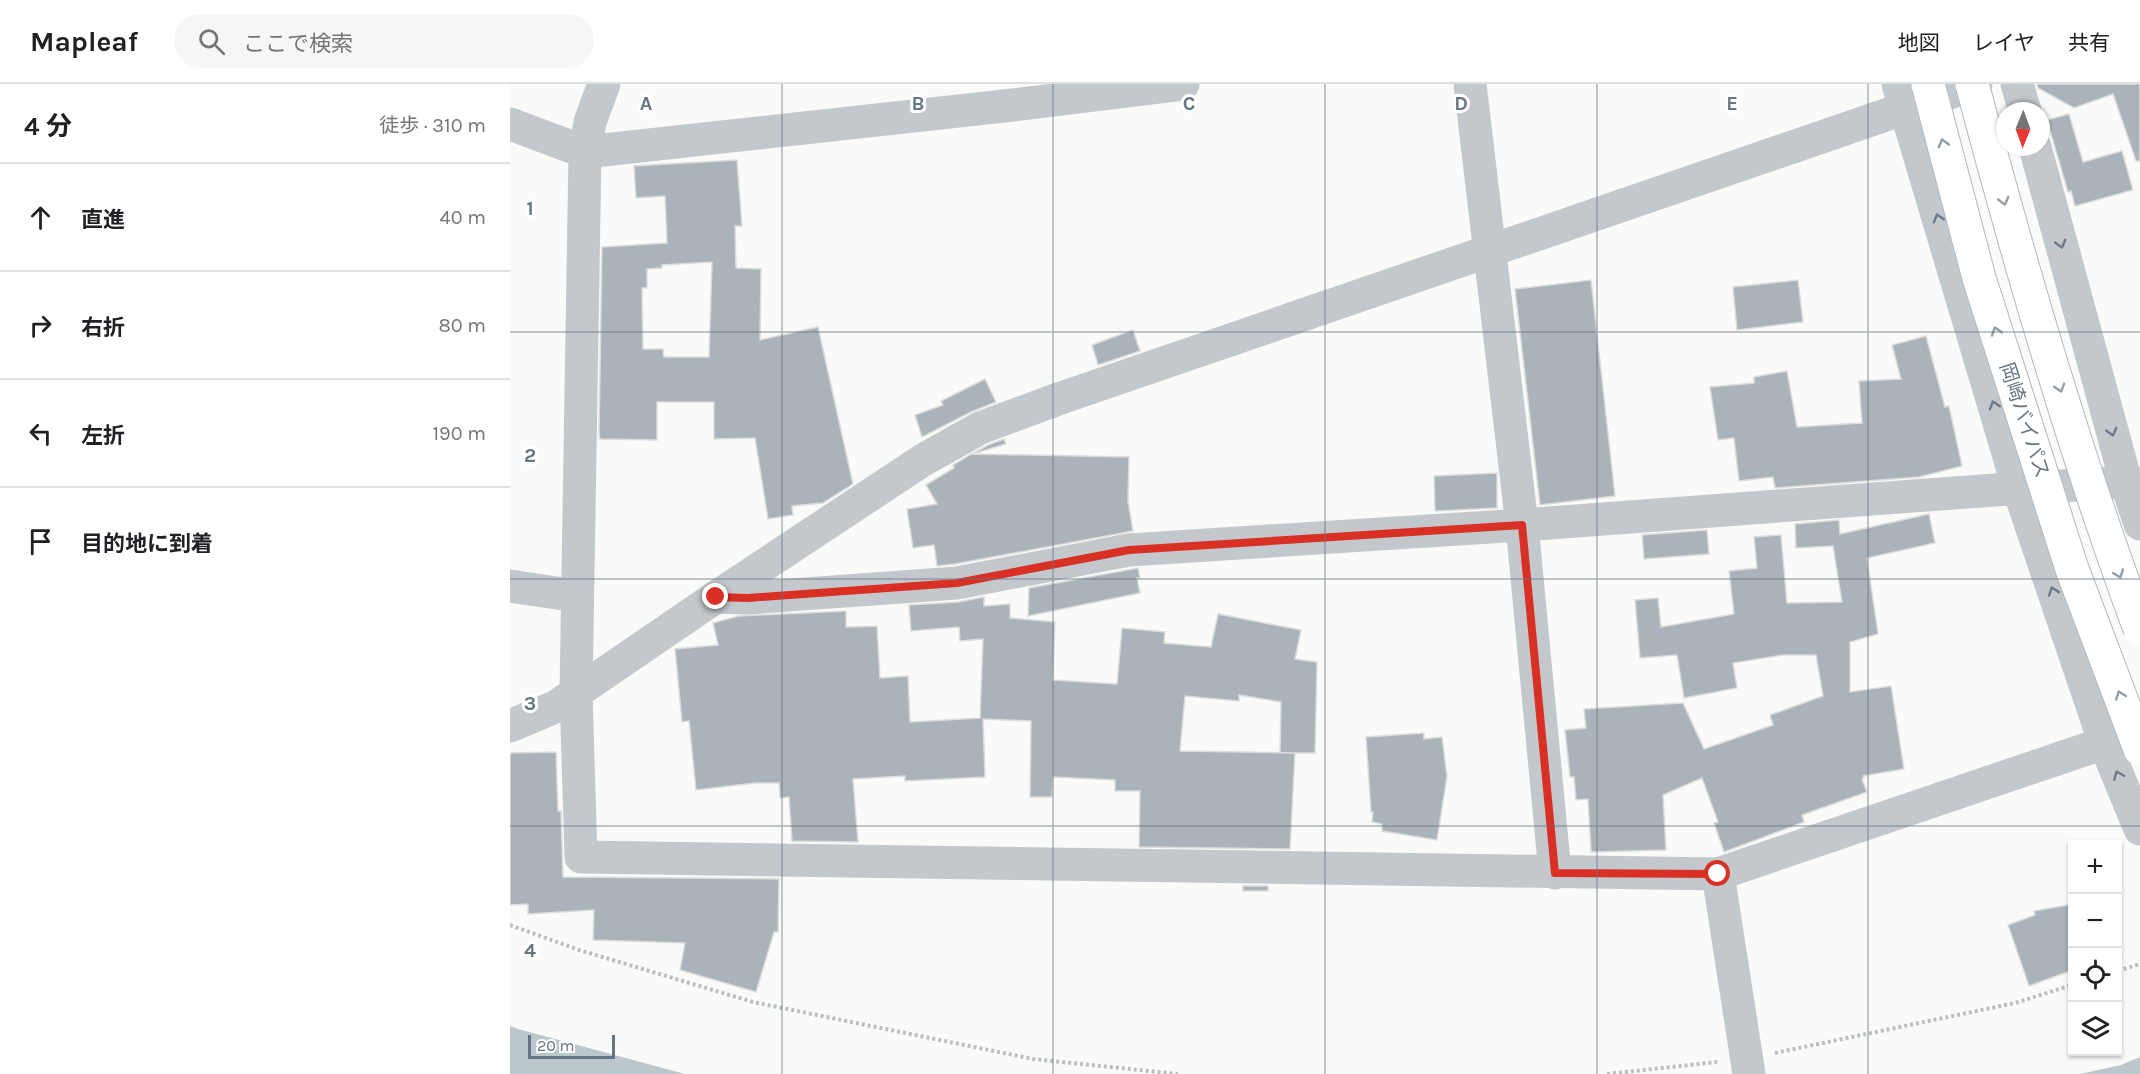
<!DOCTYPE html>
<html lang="ja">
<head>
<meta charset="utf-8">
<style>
	body { margin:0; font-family:Karla,"Noto Sans JP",sans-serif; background:#f6f6f6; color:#202124 }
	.controls { position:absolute; right:18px; bottom:18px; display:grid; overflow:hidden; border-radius:0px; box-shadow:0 2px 4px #0004 }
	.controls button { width:54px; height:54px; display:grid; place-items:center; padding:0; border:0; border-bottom:2px solid #e0e0e0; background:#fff; color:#202124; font:30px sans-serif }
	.compass { position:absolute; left:1486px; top:18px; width:54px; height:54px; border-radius:50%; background:#fff; box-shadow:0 2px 4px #0004; rotate:181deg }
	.scale { position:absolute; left:18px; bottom:15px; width:87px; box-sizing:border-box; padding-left:6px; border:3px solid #657683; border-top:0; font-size:16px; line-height:21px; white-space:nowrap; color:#657683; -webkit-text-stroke:4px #fff; paint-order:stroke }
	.stop { position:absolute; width:18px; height:18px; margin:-14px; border:4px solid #d93025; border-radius:50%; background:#fff }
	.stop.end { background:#d93025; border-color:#fff; box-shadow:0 2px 6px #0008 }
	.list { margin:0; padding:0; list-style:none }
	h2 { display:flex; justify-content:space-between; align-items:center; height:78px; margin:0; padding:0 24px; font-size:26px }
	h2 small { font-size:20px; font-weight:400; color:#757577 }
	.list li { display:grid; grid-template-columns:39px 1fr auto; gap:18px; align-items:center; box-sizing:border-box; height:108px; padding:0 24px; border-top:2px solid #e0e0e0 }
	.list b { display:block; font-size:22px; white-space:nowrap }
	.list em { font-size:20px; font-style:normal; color:#757577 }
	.icon { flex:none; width:33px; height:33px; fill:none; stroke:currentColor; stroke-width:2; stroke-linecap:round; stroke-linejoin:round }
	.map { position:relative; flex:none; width:1630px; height:990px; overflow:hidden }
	header { display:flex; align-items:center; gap:36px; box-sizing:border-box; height:84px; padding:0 30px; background:#fff; border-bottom:2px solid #e0e0e0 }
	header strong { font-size:28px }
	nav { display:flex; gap:33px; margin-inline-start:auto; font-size:21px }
	.search { width:420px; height:54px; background:#f6f6f6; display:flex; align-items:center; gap:15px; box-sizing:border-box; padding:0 21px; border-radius:33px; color:#757577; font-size:22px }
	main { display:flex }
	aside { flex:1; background:#fff }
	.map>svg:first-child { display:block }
	.water { fill:#bbc7cb }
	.building { fill:#aab3b9; stroke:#dcdcda; stroke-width:1.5; fill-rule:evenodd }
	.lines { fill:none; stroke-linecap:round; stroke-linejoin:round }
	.path { stroke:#bbbfc2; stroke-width:4; stroke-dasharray:3 3; stroke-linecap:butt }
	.minor { stroke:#c3c8cc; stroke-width:33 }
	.highway-bridge-casing { stroke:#b4b9bd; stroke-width:35; stroke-linecap:butt }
	.highway-bridge { stroke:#fff; stroke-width:33 }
	.oneway { stroke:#939fa8 }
	.oneway2 { stroke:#6a7a87 }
	.route { stroke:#d93025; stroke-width:8 }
	.grid { fill:none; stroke:#657683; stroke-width:1.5; stroke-opacity:0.55 }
	.labels { text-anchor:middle; stroke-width:6; stroke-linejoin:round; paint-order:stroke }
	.street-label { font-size:20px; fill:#657683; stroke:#fff }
	.grid-label { font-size:20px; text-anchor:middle; font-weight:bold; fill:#657683; stroke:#fff; stroke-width:6; stroke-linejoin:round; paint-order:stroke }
</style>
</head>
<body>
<header>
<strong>Mapleaf</strong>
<div class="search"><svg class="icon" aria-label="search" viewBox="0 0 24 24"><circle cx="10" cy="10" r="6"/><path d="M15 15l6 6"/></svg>ここで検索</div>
<nav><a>地図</a><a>レイヤ</a><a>共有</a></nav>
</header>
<main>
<aside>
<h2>4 分<small>徒歩 · 310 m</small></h2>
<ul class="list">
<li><svg class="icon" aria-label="ahead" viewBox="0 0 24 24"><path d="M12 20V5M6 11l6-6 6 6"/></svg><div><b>直進</b></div><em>40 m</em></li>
<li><svg class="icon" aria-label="right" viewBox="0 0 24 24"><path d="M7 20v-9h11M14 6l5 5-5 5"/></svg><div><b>右折</b></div><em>80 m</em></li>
<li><svg class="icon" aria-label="left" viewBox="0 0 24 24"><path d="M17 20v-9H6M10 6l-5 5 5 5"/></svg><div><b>左折</b></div><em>190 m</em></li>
<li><svg class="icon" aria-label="arrive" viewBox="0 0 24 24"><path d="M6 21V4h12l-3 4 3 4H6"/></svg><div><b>目的地に到着</b></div></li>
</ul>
</aside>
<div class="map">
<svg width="1630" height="990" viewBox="0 0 1630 990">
	<rect width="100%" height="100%" fill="#fafaf8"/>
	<g class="water">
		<polygon points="0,942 8,945 175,990 0,990"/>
		<polygon points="1630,973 1630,990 1570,990 1611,981"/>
	</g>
	<g class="building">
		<polygon points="1527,0 1630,0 1630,77 1626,77 1603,10 1564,24 1528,4"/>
		<polygon points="1559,30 1573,78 1612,67 1623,106 1565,122 1561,107 1558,108 1537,36"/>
		<path d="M227,76L232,142H225L226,184L251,185L250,256L308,243L343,400L313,419L282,422L283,431L258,435L245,354L204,355V318H147V356L90,355L89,349L92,163L157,159L155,112L126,114L124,82ZM202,178L199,273H154L153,265H133L132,204H137V185L152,184V181Z"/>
		<polygon points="1081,196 1105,412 1030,421 1005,205"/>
		<polygon points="1288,196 1293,238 1227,246 1223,203"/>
		<polygon points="623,246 630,267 588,281 582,261"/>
		<polygon points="1416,252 1435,323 1439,322 1452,382 1409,393 1265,404 1263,393 1229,397 1224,354 1208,356 1200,303 1244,299 1244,293 1277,287 1287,343 1352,339 1349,297 1391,295 1382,261"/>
		<polygon points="475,295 486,318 461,328 412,353 405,331 433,321 431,317"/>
		<polygon points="494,355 496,360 462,370 478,361"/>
		<polygon points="461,370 619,373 618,417 623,447 445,480 427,482 424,461 403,464 397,425 427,420 416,401 444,384 443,381"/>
		<polygon points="987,389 987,424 925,427 924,392"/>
		<polygon points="1419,430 1425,459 1357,474 1368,550 1340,558 1340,608 1381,602 1394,685 1353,692 1354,694 1352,695 1357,708 1292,731 1294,738 1214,768 1204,739 1208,738 1192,694 1153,711 1156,766 1081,768 1078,715 1066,716 1064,693 1060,693 1055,646 1076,644 1074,625 1173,619 1194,665 1263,641 1260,631 1313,612 1306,571 1273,571 1223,579 1227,604 1174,614 1167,571 1130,574 1125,516 1148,514 1151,543 1224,530 1219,487 1247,484 1244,453 1271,451 1277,519 1332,518 1323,462 1286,464 1285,440 1329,436 1330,450"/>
		<polygon points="1197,446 1199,470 1134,475 1132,451"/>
		<polygon points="628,484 630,494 627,494 630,509 518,532 519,504"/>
		<polygon points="474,513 474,522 500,520 500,534 545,538 543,596 607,600 612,544 655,548 654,559 701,563 708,530 791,546 785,575 807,578 805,669 770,669 771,618 729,611 729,617 675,612 670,667 785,669 780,765 629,763 630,707 605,707 605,696 543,693 542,713 520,713 521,637 473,635 475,693 395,697 395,692 343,695 348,758 282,757 279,713 270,714 269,699 245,699 186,706 179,637 172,638 165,565 208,561 203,539 229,532 336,527 336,543 367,542 370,594 398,592 400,638 470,634 473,555 450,557 449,543 401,547 399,521 448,518"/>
		<polygon points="914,649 914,655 932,653 937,692 927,756 872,747 872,740 862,738 863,728 861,728 856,653"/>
		<polygon points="46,668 48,727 51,727 53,793 269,795 268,848 264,848 246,908 170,886 175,859 83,856 84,826 18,830 18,820 0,821 0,671 1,669"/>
		<rect x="733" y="802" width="25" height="5"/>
		<polygon points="1563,820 1563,886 1519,902 1498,841 1525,831 1524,827"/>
	</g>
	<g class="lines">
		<g class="path">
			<polyline points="0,841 69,866 243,918 523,975 668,990"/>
			<polyline points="1608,887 1630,880"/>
			<polyline points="1265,969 1505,919 1562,901"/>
			<polyline points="1097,990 1207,978"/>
		</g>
		<g class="minor">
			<polyline points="94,0 80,38 75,68 66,609 71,773 1208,790 1630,647"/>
			<polyline points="960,0 1012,441 1045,789"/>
			<polyline points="1388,0 1509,406 1595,660 1630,745"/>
			<polyline points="1507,0 1515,27"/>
			<polyline points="0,40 75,68 503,21 673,0"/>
			<polyline points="1525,63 1616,398 1630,440"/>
			<polyline points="0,502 67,512"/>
			<polyline points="206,513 238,514 447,499 619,466 1012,441 1485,406 1616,398 1630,400"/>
			<polyline points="0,642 45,623 206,513 413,376 470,344 551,314 1466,0"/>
			<polyline points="1208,790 1239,990"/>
		</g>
		<defs>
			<g id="highway-bridge">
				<polyline points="1418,0 1469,194 1562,485 1630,665"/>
				<path d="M1462,0C1511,184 1564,367 1630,545"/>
			</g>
		</defs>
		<use href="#highway-bridge" class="highway-bridge-casing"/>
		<use href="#highway-bridge" class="highway-bridge"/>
	</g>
	<defs><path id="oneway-chevron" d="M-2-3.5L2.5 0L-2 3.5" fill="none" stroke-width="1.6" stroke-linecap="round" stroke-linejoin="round" transform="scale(1.5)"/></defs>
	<g class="oneway">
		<use href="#oneway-chevron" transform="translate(1433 59) rotate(-105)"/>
		<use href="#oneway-chevron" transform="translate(1494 117) rotate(75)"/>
		<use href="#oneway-chevron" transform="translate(1486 247) rotate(-108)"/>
		<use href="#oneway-chevron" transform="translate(1550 304) rotate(73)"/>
		<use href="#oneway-chevron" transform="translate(1609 490) rotate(70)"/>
		<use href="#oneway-chevron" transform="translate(1610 611) rotate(-110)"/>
	</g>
	<g class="oneway2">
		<use href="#oneway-chevron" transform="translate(1428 134) rotate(-107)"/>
		<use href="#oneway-chevron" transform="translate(1551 160) rotate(75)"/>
		<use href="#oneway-chevron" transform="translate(1484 321) rotate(-107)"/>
		<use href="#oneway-chevron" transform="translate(1602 348) rotate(75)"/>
		<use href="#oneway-chevron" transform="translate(1543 507) rotate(-109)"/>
		<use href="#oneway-chevron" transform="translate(1608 691) rotate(-112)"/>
	</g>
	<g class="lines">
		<polyline class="route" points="206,513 238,514 447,499 619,466 1012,441 1045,789 1208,790"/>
	</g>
	<path class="grid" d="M272,0V990M543,0V990M815,0V990M1087,0V990M1358,0V990M0,248H1630M0,495H1630M0,742H1630"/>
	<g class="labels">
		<g class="street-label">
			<text transform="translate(1515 336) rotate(72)" y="7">岡崎バイパス</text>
		</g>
	</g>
	<g class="grid-label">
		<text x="136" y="26">A</text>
		<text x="408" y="26">B</text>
		<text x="679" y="26">C</text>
		<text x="951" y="26">D</text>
		<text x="1222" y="26">E</text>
		<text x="20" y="131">1</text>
		<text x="20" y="378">2</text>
		<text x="20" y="626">3</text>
		<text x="20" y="873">4</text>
	</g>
</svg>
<div class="controls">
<button>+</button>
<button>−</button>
<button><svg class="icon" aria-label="locate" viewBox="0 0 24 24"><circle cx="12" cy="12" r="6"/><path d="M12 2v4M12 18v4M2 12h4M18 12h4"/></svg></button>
<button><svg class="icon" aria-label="layers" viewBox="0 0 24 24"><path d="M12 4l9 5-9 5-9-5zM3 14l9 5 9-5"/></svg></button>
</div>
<svg class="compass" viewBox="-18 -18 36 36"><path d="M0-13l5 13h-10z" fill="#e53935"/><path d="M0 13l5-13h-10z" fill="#757577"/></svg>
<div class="scale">20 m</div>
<div class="stop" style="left:1208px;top:790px"></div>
<div class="stop end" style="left:206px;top:513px"></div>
</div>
</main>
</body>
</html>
